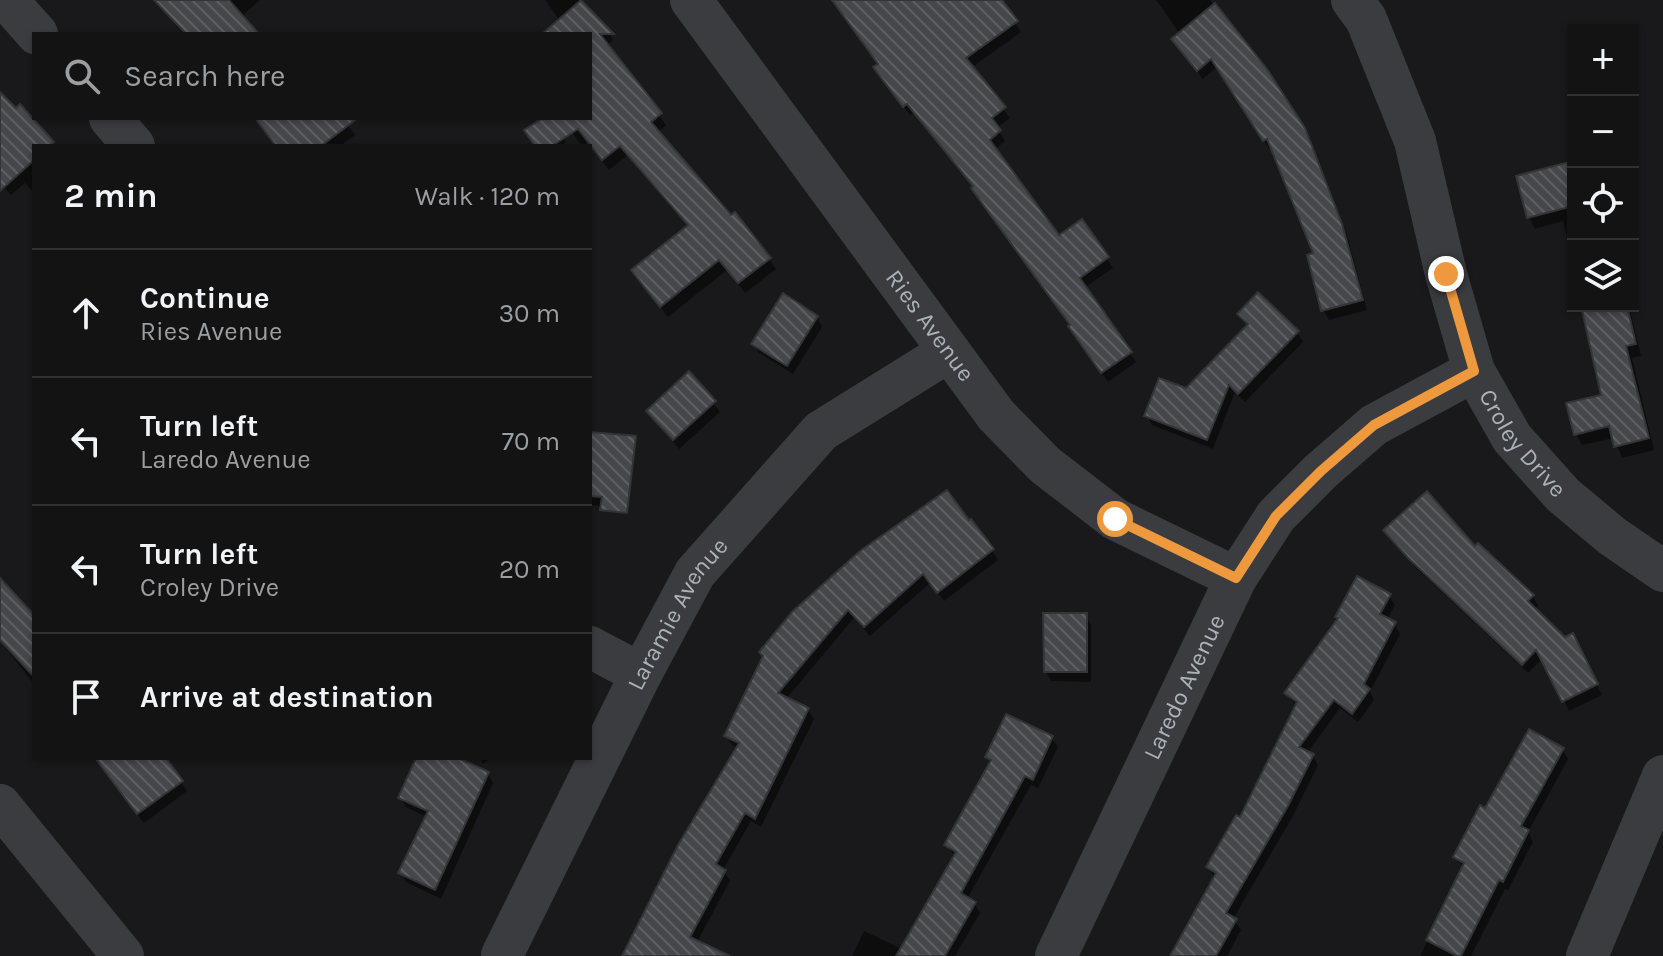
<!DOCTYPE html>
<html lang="en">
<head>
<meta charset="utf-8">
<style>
	body { margin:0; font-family:Karla,sans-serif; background:#202022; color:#f1f3f6 }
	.controls { position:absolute; right:24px; top:24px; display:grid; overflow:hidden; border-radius:0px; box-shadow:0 2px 6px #0004 }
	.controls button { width:72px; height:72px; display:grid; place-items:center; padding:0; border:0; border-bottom:2px solid #323234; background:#131314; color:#f1f3f6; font:40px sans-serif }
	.stop { position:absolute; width:24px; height:24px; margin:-18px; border:6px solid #ee993e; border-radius:50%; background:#fff }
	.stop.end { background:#ee993e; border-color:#fff; box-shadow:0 2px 8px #0008 }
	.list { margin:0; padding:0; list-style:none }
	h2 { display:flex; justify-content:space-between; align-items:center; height:104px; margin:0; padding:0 32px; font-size:34px }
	h2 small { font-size:26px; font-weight:400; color:#9d9ea0 }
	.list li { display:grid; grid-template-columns:52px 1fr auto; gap:24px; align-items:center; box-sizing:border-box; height:128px; padding:0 32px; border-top:2px solid #323234 }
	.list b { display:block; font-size:30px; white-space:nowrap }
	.list p { margin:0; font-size:26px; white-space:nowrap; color:#9d9ea0 }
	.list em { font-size:26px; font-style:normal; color:#9d9ea0 }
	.icon { flex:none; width:44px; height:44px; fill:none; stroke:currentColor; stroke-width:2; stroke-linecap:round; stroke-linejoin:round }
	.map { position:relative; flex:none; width:1663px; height:956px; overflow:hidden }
	.search { position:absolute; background:#131314; box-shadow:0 2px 6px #0004; left:32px; top:32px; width:560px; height:88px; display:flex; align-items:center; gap:20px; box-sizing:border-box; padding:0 28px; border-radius:0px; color:#9d9ea0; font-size:30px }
	.panel { position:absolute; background:#131314; box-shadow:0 2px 6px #0004; left:32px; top:144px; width:560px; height:616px; border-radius:0px }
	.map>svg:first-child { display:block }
	.shadow { fill:#0007 }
	.building { fill:url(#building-back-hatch); stroke:#333437; stroke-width:2 }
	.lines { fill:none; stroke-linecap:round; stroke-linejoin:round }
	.minor { stroke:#3a3c40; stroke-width:42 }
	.route { stroke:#ee993e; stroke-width:10 }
	.labels { text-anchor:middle; stroke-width:6; stroke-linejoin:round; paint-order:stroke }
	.street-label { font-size:24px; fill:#acb2ba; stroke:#141416 }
</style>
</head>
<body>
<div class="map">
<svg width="1663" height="956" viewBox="0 0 1663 956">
	<defs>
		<pattern id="building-back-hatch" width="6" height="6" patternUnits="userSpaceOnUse" patternTransform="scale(2)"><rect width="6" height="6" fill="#46474b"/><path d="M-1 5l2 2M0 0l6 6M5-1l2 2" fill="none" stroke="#5e5f63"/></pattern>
	</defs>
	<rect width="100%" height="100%" fill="#19191b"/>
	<g class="shadow">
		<polygon points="155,0 260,0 241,17 257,34 183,34"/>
		<polygon points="545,0 581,0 607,29 613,40 606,46 666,125 657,133 769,259 776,269 745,293 727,270 668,317 640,282 633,271 688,227 627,156 609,170 588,142 582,146 567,126 562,118 590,118 590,34 563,34 560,21"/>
		<polygon points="833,0 1000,0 1021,32 971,68 1010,118 997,128 1005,141 994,150 1059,238 1081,222 1107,259 1113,268 1084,288 1136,362 1108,382 975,188 914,112 910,115 881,77 880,65"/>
		<polygon points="1156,0 1210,0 1265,70 1309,140 1347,235 1367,310 1329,320 1323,310 1309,257 1316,255 1273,148 1270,150 1217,67 1203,79 1179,49 1180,34"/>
		<polygon points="0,95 54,146 34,146 34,193 25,183 11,195 0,183"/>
		<polygon points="259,118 343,118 355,135 340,146 277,146"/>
		<polygon points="546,118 550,118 566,142 560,146 537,146"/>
		<polygon points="1573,163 1573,264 1563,221 1535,229 1529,217"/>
		<polygon points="1583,306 1629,306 1641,356 1632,358 1654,450 1622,458 1614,438 1582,445 1576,434 1604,396"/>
		<polygon points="1240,314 1297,332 1303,342 1245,402 1235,392 1213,449 1152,425 1147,416 1186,391 1248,326"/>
		<polygon points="817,317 822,327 793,374 759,353 754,344"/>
		<polygon points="689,374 720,412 679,449 648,411"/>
		<polygon points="590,468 622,508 590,505"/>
		<polygon points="1386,530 1475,549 1533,596 1538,606 1534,610 1565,639 1578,645 1602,695 1569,711 1543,658 1528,673 1415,567"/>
		<polygon points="992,550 998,560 944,601 930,583 870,636 854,618 786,699 808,710 814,719 761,827 751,821 723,870 730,881 697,942 711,956 623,956 738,748 732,745 726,736 793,614"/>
		<polygon points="0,581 34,618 34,684 0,641"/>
		<polygon points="1389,596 1395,605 1387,620 1394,624 1400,634 1370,692 1374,700 1358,722 1340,708 1307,753 1312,755 1318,765 1293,816 1233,919 1241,930 1227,956 1172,956 1214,877 1209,867 1241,820 1297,706 1286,693 1339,620 1337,617"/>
		<polygon points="1086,615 1091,625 1091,682 1051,681 1046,672"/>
		<polygon points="1052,738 1058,747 1038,788 1031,785 967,899 974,903 980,913 955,956 852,956 864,931 902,949 955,857 946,845 991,764 987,757"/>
		<polygon points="1562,749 1568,759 1528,832 1533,842 1508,890 1505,889 1471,956 1420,956 1464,868 1455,857 1486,810"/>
		<polygon points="93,758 164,758 187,791 144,823"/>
		<polygon points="419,758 454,758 488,774 493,783 441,899 406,882 401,873 427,817 406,807 400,798"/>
		<polygon points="479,758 492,758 483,764"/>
	</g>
	<g class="building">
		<polygon points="154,0 229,0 259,34 186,34"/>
		<polygon points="581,0 614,34 600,34 662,113 651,122 731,215 735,212 771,258 738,283 719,260 660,307 631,270 688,225 620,146 602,160 578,129 552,146 535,146 524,130 543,118 590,118 590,34 542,34"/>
		<polygon points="832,0 1002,0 1018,21 966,58 1006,107 992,118 1001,130 990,140 1059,235 1082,219 1109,257 1080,278 1132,352 1101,373 1068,326 1070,325 971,188 973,186 907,104 903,107 873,67 878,64"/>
		<polygon points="1215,3 1267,69 1305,128 1342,224 1363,300 1321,311 1307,255 1313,253 1267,139 1263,141 1211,59 1197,71 1171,39"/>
		<polygon points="0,92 16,108 20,104 54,142 49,146 34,146 34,160 0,191"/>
		<polygon points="255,118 358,118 321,146 276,146"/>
		<polygon points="1573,161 1573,206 1527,218 1516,176"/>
		<polygon points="1258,292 1299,331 1238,394 1229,385 1207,440 1144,416 1159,378 1186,388 1248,324 1237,314"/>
		<polygon points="783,293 818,316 787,366 751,344"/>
		<polygon points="1581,306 1627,306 1636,344 1626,346 1649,438 1614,447 1609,426 1574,435 1566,403 1601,395"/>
		<polygon points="689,371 716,401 673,440 646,411"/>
		<polygon points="590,432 636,436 627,513 600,510 602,497 590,496"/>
		<polygon points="947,490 969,520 971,519 994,549 937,593 923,574 864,627 848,610 778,693 809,708 755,819 745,813 716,864 726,870 690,937 730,956 622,956 678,845 739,743 724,736 763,656 759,652 792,612 860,551"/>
		<polygon points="1427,491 1475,546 1478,543 1534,595 1528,601 1565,637 1573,633 1598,684 1562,702 1536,650 1522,665 1408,558 1383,530"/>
		<polygon points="1357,576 1391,594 1380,614 1396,622 1364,684 1370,689 1352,714 1334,700 1299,747 1314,754 1288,806 1226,913 1237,919 1216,956 1170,956 1216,873 1206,867 1236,815 1240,817 1297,702 1284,693 1338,618 1335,617"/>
		<polygon points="0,578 34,615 34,677 0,640"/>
		<polygon points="1043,613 1087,613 1087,672 1044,672"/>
		<polygon points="1006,714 1053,736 1033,780 1025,776 961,893 976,902 945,956 896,956 956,852 944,845 991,760 985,757"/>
		<polygon points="1529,729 1564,748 1521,826 1529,830 1503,882 1499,880 1461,956 1457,956 1426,940 1464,863 1453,857 1480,805 1485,808"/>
		<polygon points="95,758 166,758 183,781 137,814"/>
		<polygon points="416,758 458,758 489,772 435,890 398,873 428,811 398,798"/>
	</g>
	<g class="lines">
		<g class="minor">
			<polyline points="7,0 37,34"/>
			<path id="s1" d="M691,0L996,415L1045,465L1115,519L1236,578"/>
			<path id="s2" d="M1352,0L1366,19L1415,141L1446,274L1474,371L1512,438L1563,495L1612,536L1663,571"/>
			<polyline points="110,118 134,146"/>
			<polyline points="590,647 641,674"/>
			<polyline points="0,805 123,956"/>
			<path id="s3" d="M502,955L641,674L695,573L821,431L948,352"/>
			<path id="s4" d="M1056,956L1236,578L1276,516L1321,471L1374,425L1474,371"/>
			<polyline points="1587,956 1663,776"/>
		</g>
	</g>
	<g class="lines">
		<polyline class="route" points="1115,519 1236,578 1276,516 1321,471 1374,425 1474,371 1446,274"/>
	</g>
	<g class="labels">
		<g class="street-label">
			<text dy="8" stroke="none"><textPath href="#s1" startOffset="404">Ries Avenue</textPath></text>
			<text dy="8" stroke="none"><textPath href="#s2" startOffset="480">Croley Drive</textPath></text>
			<text dy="8" stroke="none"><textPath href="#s3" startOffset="384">Laramie Avenue</textPath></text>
			<text dy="8" stroke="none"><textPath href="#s4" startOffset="298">Laredo Avenue</textPath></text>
		</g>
	</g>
</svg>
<div class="controls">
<button>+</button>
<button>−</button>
<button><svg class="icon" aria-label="locate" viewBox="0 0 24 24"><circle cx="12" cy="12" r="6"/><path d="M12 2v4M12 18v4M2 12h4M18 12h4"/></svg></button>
<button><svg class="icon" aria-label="layers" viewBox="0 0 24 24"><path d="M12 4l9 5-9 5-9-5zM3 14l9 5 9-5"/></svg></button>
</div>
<div class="stop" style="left:1115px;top:519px"></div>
<div class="stop end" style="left:1446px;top:274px"></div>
<div class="search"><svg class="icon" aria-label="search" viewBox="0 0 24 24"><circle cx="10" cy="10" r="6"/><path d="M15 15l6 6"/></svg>Search here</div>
<section class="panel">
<h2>2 min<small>Walk · 120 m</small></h2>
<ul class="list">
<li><svg class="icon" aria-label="ahead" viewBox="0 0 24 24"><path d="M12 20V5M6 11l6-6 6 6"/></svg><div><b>Continue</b><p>Ries Avenue</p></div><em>30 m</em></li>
<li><svg class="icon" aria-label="left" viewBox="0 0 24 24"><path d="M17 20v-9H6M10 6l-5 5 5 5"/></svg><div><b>Turn left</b><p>Laredo Avenue</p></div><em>70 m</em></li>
<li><svg class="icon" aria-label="left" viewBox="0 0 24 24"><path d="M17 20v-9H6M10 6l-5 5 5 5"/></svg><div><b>Turn left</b><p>Croley Drive</p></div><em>20 m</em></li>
<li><svg class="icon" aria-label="arrive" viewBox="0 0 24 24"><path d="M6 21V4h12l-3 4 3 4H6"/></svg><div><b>Arrive at destination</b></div></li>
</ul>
</section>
</div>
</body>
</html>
